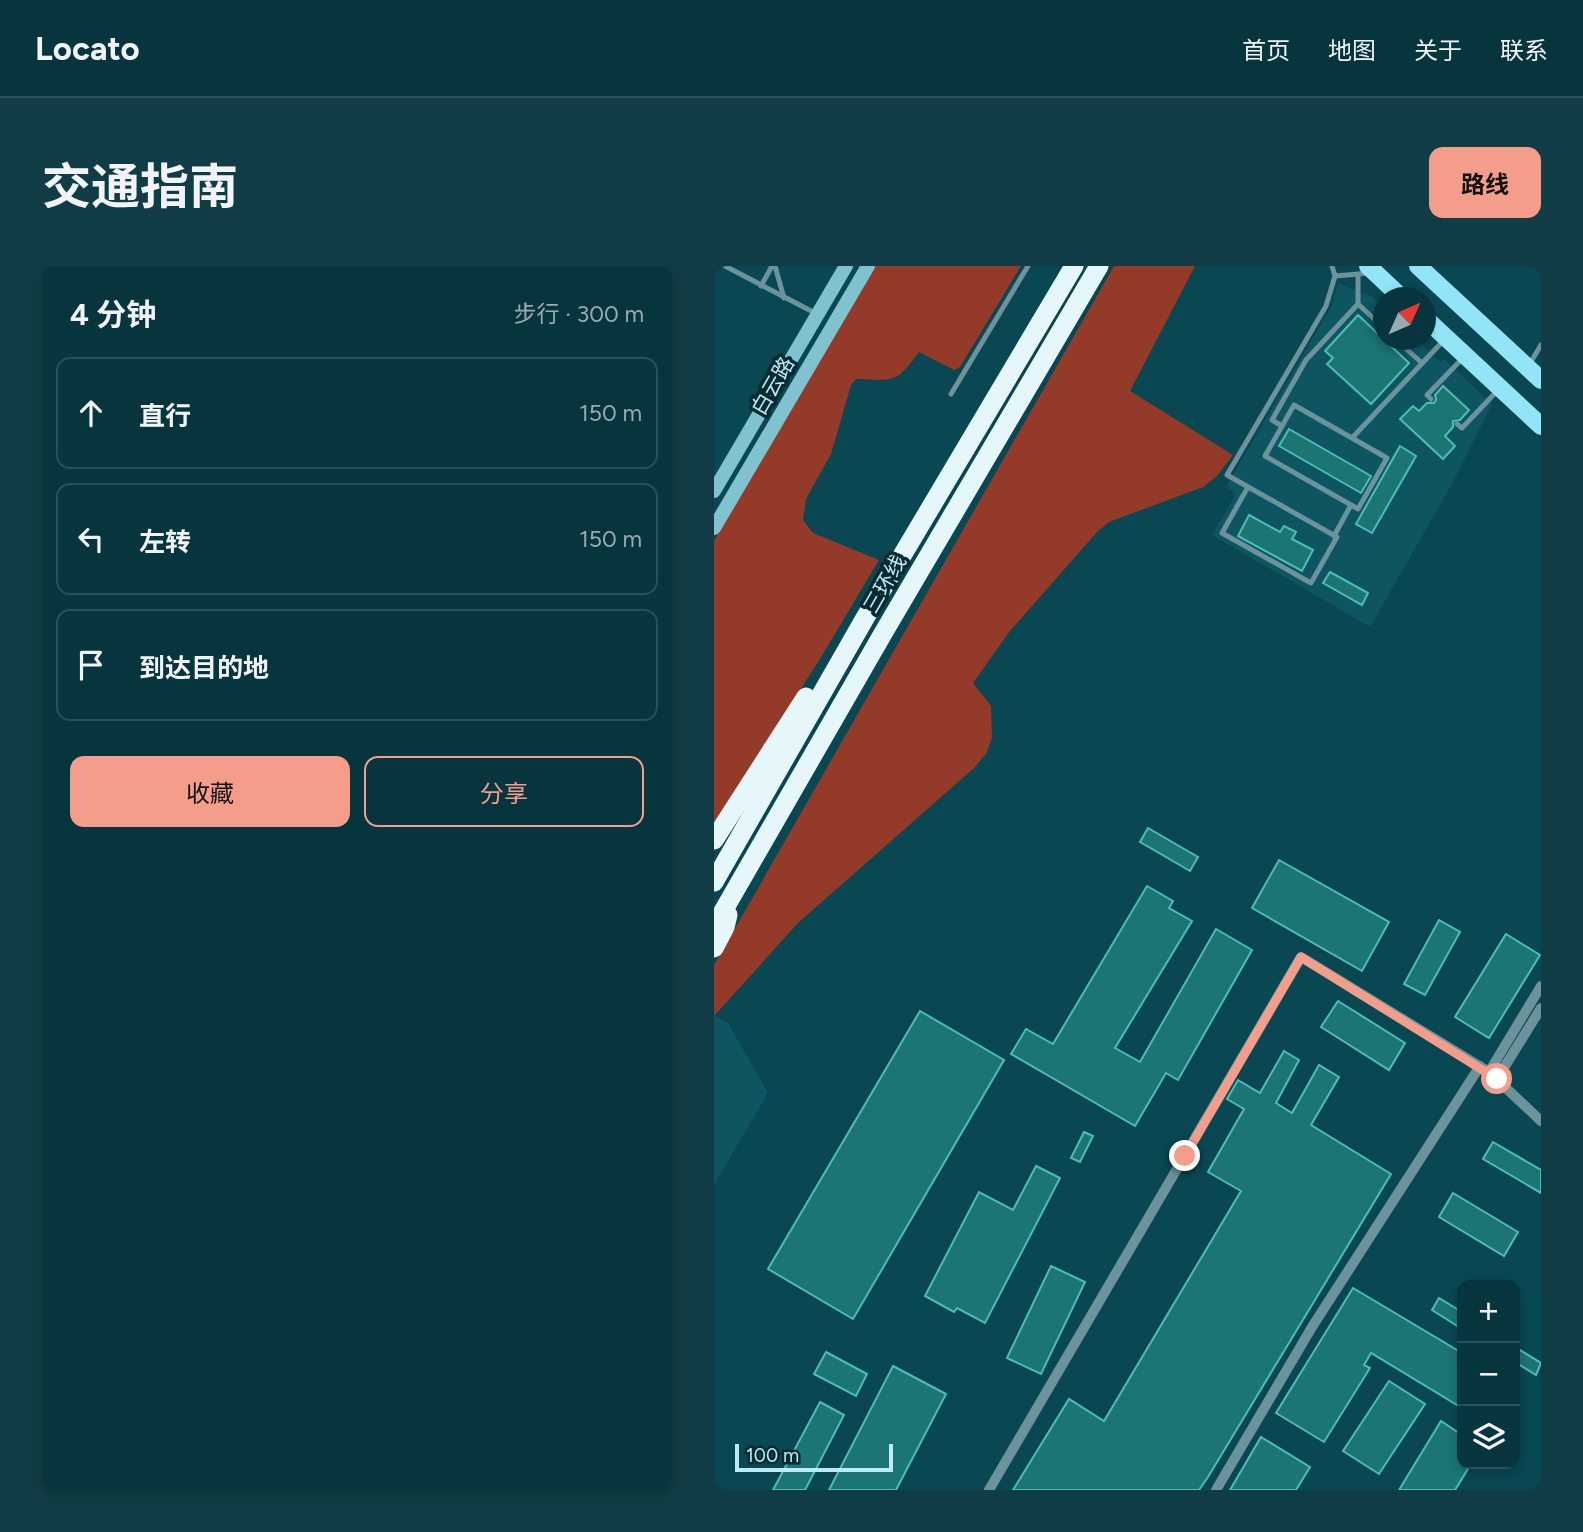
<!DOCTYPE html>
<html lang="zh">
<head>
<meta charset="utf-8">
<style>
	body { margin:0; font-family:Figtree,"Noto Sans SC",sans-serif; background:#103d45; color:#f1f3f6 }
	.controls { position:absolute; right:21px; bottom:21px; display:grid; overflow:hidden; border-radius:14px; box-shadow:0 4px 10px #0003 }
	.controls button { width:63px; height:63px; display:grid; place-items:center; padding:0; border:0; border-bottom:2px solid #285058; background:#07353e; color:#f1f3f6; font:35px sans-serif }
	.compass { position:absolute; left:659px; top:21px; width:63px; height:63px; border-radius:50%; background:#07353e; box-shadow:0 4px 10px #0003; rotate:45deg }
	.scale { position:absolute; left:21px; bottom:18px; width:158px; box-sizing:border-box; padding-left:7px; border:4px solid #bcebf5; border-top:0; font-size:19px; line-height:24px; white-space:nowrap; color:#bcebf5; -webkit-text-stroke:5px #082b32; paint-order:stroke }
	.stop { position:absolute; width:21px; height:21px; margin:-16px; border:5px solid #f49d8b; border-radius:50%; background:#fff }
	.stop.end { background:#f49d8b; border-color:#fff; box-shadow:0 2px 7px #0008 }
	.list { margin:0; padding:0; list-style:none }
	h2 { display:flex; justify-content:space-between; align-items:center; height:91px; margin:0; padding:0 28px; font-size:30px }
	h2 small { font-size:23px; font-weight:400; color:#98abb0 }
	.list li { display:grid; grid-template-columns:46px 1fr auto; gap:21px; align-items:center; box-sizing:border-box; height:112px; margin:0 14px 14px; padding:0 14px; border:2px solid #285058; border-radius:14px }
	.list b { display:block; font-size:26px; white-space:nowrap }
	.list em { font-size:23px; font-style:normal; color:#98abb0 }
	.actions { display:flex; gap:14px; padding:21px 28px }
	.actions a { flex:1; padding:16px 0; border:2px solid #f49d8b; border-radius:14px; text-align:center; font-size:24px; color:#f49d8b }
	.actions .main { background:#f49d8b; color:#111 }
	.icon { flex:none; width:38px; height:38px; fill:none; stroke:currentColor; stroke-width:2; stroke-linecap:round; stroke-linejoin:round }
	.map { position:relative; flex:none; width:827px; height:1224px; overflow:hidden; border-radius:14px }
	header { display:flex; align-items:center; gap:42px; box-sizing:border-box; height:98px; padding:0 35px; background:#07353e; border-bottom:2px solid #285058 }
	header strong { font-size:33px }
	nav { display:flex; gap:38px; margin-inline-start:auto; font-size:24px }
	.intro { display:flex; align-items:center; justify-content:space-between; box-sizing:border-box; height:168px; padding:0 42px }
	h1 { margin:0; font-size:49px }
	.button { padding:18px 32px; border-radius:14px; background:#f49d8b; color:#111; font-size:24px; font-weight:700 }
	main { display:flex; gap:42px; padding:0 42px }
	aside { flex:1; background:#07353e; border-radius:14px; box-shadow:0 4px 10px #0003 }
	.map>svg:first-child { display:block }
	.built { fill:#0d5561 }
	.green { fill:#943a29 }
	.building { fill:#1a7573; stroke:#4dbdba; stroke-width:2 }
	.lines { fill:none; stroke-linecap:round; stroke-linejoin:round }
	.lane { stroke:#6b939b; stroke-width:5 }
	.street { stroke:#6b939b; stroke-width:10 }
	.secondary { stroke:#81c2cf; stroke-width:14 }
	.primary { stroke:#91e5f7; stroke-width:18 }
	.highway { stroke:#e5f7fb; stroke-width:19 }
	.route { stroke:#f49d8b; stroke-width:9 }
	.labels { text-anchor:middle; stroke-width:7; stroke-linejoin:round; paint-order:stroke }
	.street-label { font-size:21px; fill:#bcebf5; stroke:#082b32 }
</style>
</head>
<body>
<header>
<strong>Locato</strong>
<nav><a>首页</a><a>地图</a><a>关于</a><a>联系</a></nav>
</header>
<div class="intro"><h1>交通指南</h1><a class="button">路线</a></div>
<main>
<aside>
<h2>4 分钟<small>步行 · 300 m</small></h2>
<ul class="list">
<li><svg class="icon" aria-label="ahead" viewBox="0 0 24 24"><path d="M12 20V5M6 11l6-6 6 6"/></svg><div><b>直行</b></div><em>150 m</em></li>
<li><svg class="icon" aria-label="left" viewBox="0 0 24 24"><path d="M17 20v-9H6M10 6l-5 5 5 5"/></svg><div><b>左转</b></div><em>150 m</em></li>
<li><svg class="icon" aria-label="arrive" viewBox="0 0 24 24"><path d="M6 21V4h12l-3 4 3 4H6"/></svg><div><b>到达目的地</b></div></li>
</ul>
<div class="actions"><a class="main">收藏</a><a>分享</a></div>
</aside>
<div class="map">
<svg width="827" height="1224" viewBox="0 0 827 1224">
	<rect width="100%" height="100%" fill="#094752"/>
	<g class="built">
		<polygon points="624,17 659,31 669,41 670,74 703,74 726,96 730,93 778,138 739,216 656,361 498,269 522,228 512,221 617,41"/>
		<polygon points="0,750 14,757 54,827 0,919"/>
	</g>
	<g class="green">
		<path d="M159,0H307L246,101L240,104L205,86C181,119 180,114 142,113L137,119L117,188L92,233L89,254L99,267L165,294L109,388L0,560V275Z"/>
		<polygon points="400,0 481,0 416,125 519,189 503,210 489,221 395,256 383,266 296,365 259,417 277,440 278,472 272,488 260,502 84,657 0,750 0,699"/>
	</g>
	<g class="building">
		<polygon points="644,49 695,97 657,138 613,98 619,92 611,85"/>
		<polygon points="729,120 755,144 746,154 739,155 739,161 731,170 741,180 729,193 686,153 699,140 705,145 713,137 720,137 722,134 721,129"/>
		<polygon points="575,163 657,210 647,227 565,180"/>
		<polygon points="686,180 702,190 658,267 642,258"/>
		<polygon points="535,249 566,266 570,260 582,266 578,273 599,284 588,305 524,270"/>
		<polygon points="616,306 654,327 648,339 609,317"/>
		<polygon points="434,562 484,591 476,605 426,576"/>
		<polygon points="565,594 675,656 648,705 538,642"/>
		<polygon points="433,620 459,635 455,642 478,655 401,782 426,796 502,663 538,684 464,814 452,807 421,860 297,788 312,763 339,778"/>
		<polygon points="725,654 746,666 711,729 690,718"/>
		<polygon points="792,668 826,689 775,772 741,751"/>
		<polygon points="624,735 691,777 675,804 607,761"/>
		<polygon points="206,745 290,794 139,1053 54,1003"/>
		<polygon points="570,785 585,794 562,837 578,847 605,799 625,811 597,859 677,908 494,1211 485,1224 299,1224 355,1133 390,1155 527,925 494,906 530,843 513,833 524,814 546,827"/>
		<polygon points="370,866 379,870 366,896 357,892"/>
		<polygon points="779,876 827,904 827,927 769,893"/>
		<polygon points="322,900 346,912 271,1057 243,1042 240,1046 211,1030 265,926 299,944"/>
		<polygon points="739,927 804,966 790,990 725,951"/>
		<polygon points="337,1000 371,1016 327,1108 293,1092"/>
		<polygon points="639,1022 748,1087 748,1142 657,1087 650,1099 656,1102 610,1176 562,1147"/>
		<polygon points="725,1032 748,1046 748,1063 718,1044"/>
		<polygon points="801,1081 827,1097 822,1109 801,1096"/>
		<polygon points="112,1086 153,1108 142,1130 100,1108"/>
		<polygon points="179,1100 232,1128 182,1224 115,1224"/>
		<polygon points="675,1115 711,1138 665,1208 629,1185"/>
		<polygon points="106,1136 130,1149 91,1224 59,1224"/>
		<polygon points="727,1155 748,1169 748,1198 757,1198 741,1224 685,1224"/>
		<polygon points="547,1171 596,1201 582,1224 516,1224"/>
	</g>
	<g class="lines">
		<g class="lane">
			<polyline points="11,0 101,47"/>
			<polyline points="61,0 70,32"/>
			<polyline points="644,9 644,38 670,62"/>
			<polyline points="621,10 656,7"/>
			<polyline points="47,20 58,0"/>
			<polyline points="682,74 708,97"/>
			<polyline points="815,99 827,79"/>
			<polyline points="237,128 314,0"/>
			<polyline points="717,133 713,129 748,93"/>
			<polygon points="580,139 673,192 644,243 551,190"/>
			<polyline points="743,158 748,162 784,124"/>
			<polyline points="568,160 558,154 592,94 644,38"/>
			<polyline points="638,172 729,75"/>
			<polyline points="534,221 508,267 597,317 623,271 513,209 612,40 621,10 618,0"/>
			<polyline points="620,270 637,239"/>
		</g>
		<g class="street">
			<polyline points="775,806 827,720"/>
			<polyline points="783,813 827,742"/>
			<polyline points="275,1224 587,691 775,806 827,855"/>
			<polyline points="502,1224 598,1061 766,800"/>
		</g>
		<g class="secondary">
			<polyline points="0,225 132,0"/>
			<polyline points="0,262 154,0"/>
		</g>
		<g class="primary">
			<polyline points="654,0 688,32"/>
			<polyline points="704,0 827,114"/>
			<polyline points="712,53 827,160"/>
		</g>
		<g class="highway">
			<polyline points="0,574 92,431"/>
			<polyline points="0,616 151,352 360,0"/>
			<polyline points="0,661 171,364 385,0"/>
			<polyline points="0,682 11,661 14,649"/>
		</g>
	</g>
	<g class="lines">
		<polyline class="route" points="471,890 587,691 783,813"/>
	</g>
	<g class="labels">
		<g class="street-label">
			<text transform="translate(59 120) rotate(-60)" y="7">白云路</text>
			<text transform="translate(171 318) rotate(-60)" y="7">三环线</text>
		</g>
	</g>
</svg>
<div class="controls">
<button>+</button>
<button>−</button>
<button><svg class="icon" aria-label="layers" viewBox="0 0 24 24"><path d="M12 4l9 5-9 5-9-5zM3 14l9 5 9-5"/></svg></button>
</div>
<svg class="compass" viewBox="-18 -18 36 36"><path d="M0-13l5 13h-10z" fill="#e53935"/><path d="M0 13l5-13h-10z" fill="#98abb0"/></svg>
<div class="scale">100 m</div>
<div class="stop" style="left:783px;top:813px"></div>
<div class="stop end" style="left:471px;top:890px"></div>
</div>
</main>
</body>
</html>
